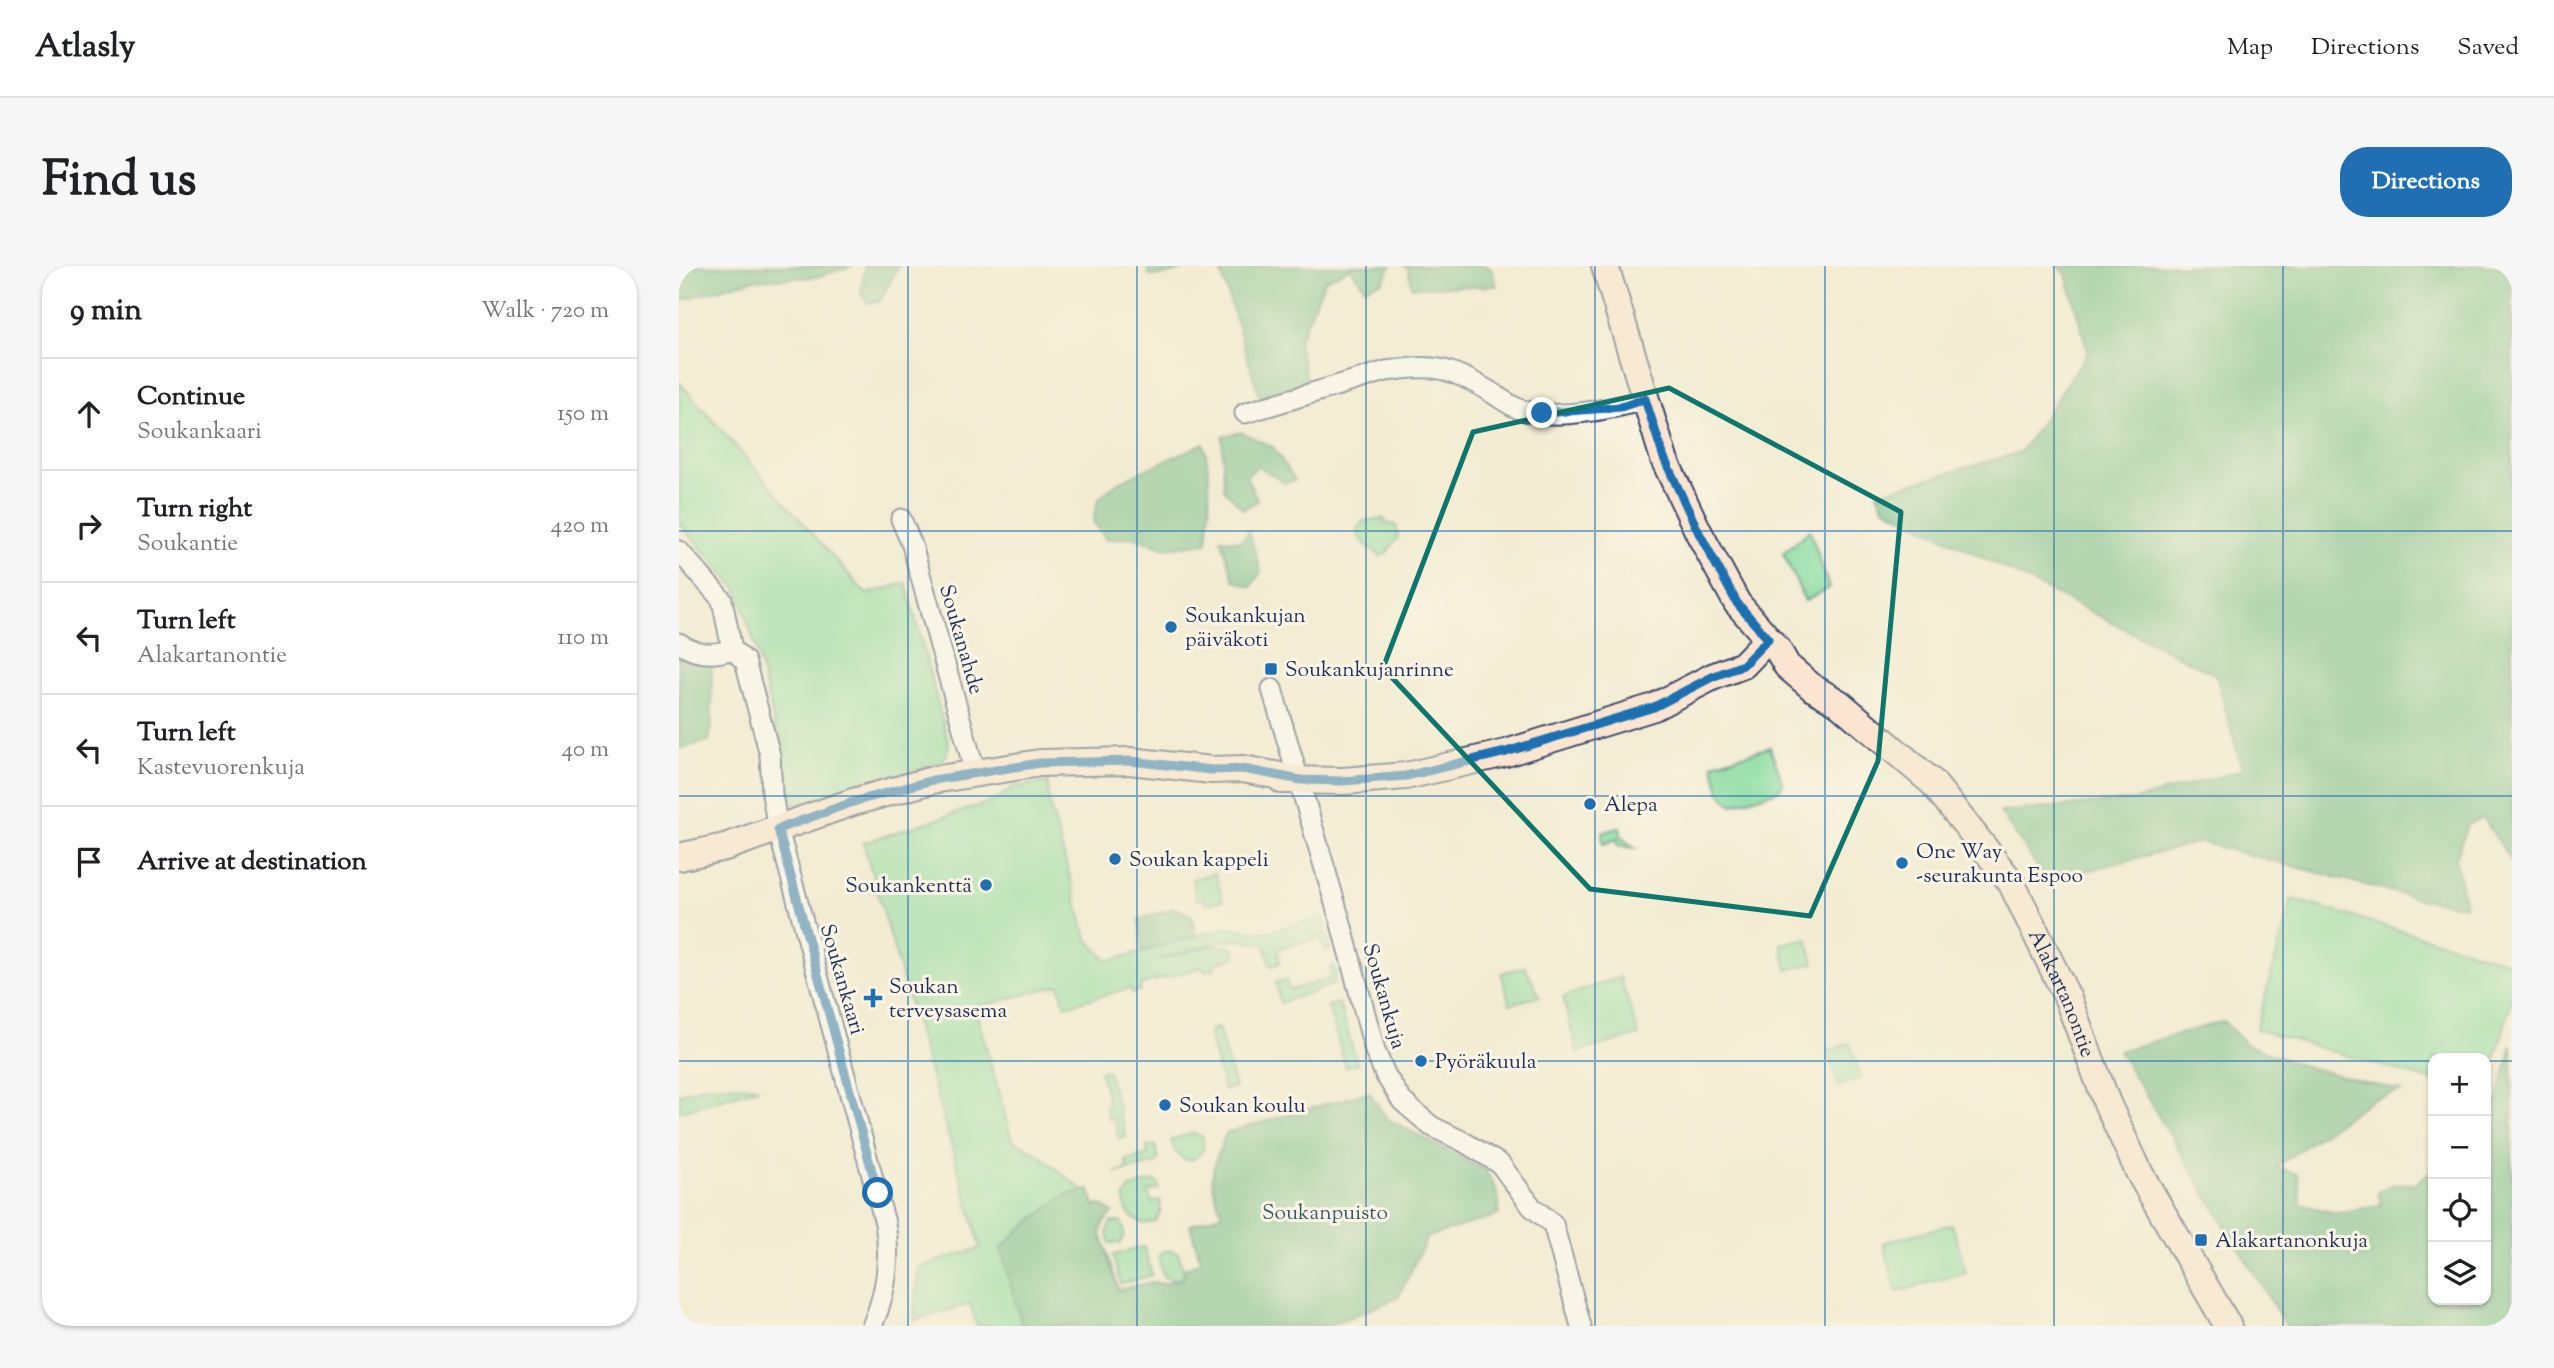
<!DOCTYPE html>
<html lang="en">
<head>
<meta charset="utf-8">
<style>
	body { margin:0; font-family:"Sorts Mill Goudy",serif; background:#f6f6f6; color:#202124 }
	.controls { position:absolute; right:21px; bottom:21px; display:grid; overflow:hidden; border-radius:14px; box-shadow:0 2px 5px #0004 }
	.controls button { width:63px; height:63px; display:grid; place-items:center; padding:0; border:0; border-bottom:2px solid #e0e0e0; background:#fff; color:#202124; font:35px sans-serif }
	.stop { position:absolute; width:21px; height:21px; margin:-16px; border:5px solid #1f6fb2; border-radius:50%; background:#fff }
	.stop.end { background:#1f6fb2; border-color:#fff; box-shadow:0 2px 7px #0008 }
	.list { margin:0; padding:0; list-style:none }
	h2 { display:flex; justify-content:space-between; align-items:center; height:91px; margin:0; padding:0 28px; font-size:30px }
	h2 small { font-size:23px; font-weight:400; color:#757577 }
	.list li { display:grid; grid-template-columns:46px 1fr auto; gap:21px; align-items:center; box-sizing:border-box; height:112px; padding:0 28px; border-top:2px solid #e0e0e0 }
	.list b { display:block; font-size:26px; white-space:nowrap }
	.list p { margin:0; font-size:23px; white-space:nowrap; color:#757577 }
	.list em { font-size:23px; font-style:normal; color:#757577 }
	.icon { flex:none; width:38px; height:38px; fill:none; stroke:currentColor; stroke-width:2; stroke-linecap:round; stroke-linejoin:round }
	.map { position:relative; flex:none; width:1833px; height:1060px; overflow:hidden; border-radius:28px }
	header { display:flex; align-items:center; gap:42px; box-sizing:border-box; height:98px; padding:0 35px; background:#fff; border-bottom:2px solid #e0e0e0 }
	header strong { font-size:33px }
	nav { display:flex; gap:38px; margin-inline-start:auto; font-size:24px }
	.intro { display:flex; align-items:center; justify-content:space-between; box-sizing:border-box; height:168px; padding:0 42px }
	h1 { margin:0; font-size:49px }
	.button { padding:18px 32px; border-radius:28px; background:#1f6fb2; color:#fff; font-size:24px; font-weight:700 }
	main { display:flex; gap:42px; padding:0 42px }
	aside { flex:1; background:#fff; border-radius:28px; box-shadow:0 2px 5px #0004 }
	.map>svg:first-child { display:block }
	.green { fill:#84db9f; stroke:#50857e; stroke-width:2 }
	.forest { fill:#6bbb86; stroke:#437572; stroke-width:2 }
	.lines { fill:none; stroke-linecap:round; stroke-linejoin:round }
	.street-casing { stroke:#3b4b70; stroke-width:23 }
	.secondary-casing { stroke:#3b4b70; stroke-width:30 }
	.street { stroke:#fff; stroke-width:19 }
	.secondary { stroke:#fce5d0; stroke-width:26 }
	.route { stroke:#1f6fb2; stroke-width:9 }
	.marked { fill:none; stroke:#0f766e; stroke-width:5; stroke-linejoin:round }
	.grid { fill:none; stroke:#1f6fb2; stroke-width:2; stroke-opacity:0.55 }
	.poi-dot { fill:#1f6fb2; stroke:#fcf5e5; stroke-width:2.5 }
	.labels { text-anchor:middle; stroke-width:6; stroke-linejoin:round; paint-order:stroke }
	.poi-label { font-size:21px; fill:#1b2f5e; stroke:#fcf5e5; text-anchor:start }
	.street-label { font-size:21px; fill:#1b2f5e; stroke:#fcf5e5 }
	.park-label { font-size:21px; fill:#355a6e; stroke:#fcf5e5 }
</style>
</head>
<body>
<header>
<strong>Atlasly</strong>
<nav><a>Map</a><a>Directions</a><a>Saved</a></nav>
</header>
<div class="intro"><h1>Find us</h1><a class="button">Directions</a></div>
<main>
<aside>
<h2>9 min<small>Walk · 720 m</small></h2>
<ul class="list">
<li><svg class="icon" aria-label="ahead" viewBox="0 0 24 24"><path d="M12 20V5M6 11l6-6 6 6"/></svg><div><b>Continue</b><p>Soukankaari</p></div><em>150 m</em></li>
<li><svg class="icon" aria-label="right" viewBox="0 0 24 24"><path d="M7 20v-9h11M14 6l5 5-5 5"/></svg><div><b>Turn right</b><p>Soukantie</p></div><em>420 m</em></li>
<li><svg class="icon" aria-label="left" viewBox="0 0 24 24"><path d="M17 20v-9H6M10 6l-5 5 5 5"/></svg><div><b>Turn left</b><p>Alakartanontie</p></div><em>110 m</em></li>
<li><svg class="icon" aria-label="left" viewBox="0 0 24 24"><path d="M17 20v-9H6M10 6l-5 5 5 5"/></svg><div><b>Turn left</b><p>Kastevuorenkuja</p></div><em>40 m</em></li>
<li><svg class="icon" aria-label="arrive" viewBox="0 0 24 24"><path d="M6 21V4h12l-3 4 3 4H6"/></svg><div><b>Arrive at destination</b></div></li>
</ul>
</aside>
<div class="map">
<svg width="1833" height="1060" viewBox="0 0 1833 1060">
	<rect width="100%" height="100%" fill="#fcf5e5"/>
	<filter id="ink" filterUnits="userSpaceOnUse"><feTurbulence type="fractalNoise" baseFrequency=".0143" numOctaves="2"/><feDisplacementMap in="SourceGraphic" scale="14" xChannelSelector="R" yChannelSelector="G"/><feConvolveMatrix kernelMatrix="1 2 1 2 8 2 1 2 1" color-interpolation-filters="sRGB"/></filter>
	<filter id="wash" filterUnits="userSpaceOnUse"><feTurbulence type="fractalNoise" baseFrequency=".00686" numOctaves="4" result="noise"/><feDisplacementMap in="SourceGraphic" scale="28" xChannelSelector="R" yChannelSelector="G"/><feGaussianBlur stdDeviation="1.57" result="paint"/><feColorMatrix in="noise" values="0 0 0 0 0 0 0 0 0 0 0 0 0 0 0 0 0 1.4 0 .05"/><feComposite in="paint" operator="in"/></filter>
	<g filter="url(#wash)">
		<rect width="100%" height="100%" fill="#f3ecd3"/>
		<g class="green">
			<polygon points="0,116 187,328 227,317 270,479 264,496 115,540 78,385 58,323 0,257"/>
			<polygon points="705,252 707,257 717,259 719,272 707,288 701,290 682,274 677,264 685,255"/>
			<polygon points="1131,264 1150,322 1126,335 1104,287"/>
			<polygon points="1091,481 1104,518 1099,525 1053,539 1041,527 1034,498"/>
			<path d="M369,516L370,536L408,673L429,695L546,662L588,666L644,651L651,680L650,684H646L642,671L599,683L601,697L594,700L591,699L586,679L552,673L479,693C499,691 538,672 556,684L557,691L535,698L536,703L526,706L524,701L461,719L462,724L453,727L451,722L386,740L380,719L296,742L333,874L355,885L405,925L411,924L415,940L422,939L434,947L424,957L422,968L440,1024L473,1016L484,1018L503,1014L507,1002L522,996L511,959L544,948C526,912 534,902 547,867L690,826L708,853L806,904C815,918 823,933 819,949L748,971L719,1032L648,1060H298L291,1038L235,1054L239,1001L302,982L184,577L317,534L334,521Z"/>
			<polygon points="941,561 942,571 956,582 939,580 938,573 924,578 923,567"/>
			<polygon points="536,607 544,634 527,638 525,632 518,634 513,613"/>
			<polygon points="1613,633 1833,697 1833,735 1807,823 1807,792 1754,792 1754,815 1577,763"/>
			<polygon points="1128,672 1135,697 1108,704 1102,678"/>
			<polygon points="654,699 658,706 654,719 601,737 597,716 606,714 611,724 653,712 651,701"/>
			<polygon points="846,701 861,730 831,738 822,707"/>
			<polygon points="941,711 960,769 898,786 884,731"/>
			<polygon points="660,737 678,797 667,802 649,740"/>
			<polygon points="539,762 556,821 545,824 530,768 530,764"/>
			<polygon points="1171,777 1182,812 1159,820 1148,785"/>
			<polygon points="426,804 429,805 447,871 440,873 435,853 430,853 426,840 430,838 421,805"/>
			<polygon points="31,819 72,820 79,822 0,846 0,828"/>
			<polygon points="514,867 524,871 524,884 515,893 506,894 496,886 492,874"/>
			<polygon points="476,879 480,893 477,897 436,907 448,902 446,895 469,888 468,880"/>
			<path d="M474,915L479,917L480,923L469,926L473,936L481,934L482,944L477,955L466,958C452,953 444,945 446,929L451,922Z"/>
			<path d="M432,956H442C446,963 446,970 442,977H431C428,970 427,963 432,956Z"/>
			<polygon points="1273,958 1287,1006 1218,1026 1204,977"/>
			<polygon points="465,981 473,1009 442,1018 434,989"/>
			<polygon points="492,984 499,987 505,1006 501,1012 493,1014 485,1011 479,992 483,986"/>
		</g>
		<g class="forest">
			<polygon points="0,0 174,0 138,11 73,14 0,35"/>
			<polygon points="186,0 220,0 200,36 189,37 182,28"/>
			<path d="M468,0H712L704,15L686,22L671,2L646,14L619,77L629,117L581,132L540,0C530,2 520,0 511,2C497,4 484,13 470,9Z"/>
			<polygon points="724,0 807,0 812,2 818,20 733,21 729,2"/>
			<polygon points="1378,0 1833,0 1833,596 1804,552 1789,558 1777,593 1786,640 1745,634 1521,576 1368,615 1321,546 1456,534 1563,504 1537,409 1204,241 1198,227 1342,186 1409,86 1387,8"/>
			<polygon points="562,166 594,181 616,214 606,217 579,200 567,210 579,235 564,243 545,223 543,170"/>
			<path d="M525,177C532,210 532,244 528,277L488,282L451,271L427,274L414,255L419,233L439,216Z"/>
			<polygon points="570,265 582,306 572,321 555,314 542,273 562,275"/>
			<polygon points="0,391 13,396 33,398 33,461 30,475 0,483"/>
			<polygon points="496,642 513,650 517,670 463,686 460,653"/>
			<polygon points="1545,755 1566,778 1624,800 1723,825 1693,833 1597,901 1619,908 1622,938 1657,947 1702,939 1699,927 1711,919 1737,917 1754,903 1754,1034 1807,1034 1807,840 1818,837 1833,778 1833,1060 1607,1060 1440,785"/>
			<path d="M690,826L708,853L806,904C815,918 823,933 819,949L748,971L719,1032L648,1060H343L322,983L339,965L386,929L411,924L415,940L422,939L434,947L424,957L422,968L439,1024L473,1016L484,1018L503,1014L507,1002L522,996L511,959L544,948C526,910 534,904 547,867Z"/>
		</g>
	</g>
	<g filter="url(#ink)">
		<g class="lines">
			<defs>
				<g id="street">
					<path d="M566,147L707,105C755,98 768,100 810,125C820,131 832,141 843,144C876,154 933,144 966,133"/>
					<polyline points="222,253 233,279 296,506"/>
					<path d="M0,285L43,334L53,383L66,395L91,489L93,528L99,563L206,957C212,992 207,1028 193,1060"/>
					<path d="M0,377C17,389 34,390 53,383"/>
					<polyline points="593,423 661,654 696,785 707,810 723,835 752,860 785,876 821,898 853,941 874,958 902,1060"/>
				</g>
				<g id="secondary">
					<path id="s1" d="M926,0L985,193L1020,267L1058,337L1099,384L1108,400L1134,422L1160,437L1254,517L1332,616L1389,733L1428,837L1461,908L1549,1060"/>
					<polyline points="603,514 664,515 727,510 827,487 975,441 1033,411 1064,399 1089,373"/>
					<polyline points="0,591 46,581 174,536 254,514 361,497 451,495 532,504 564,503 622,514"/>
				</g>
			</defs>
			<use href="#street" class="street-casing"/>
			<use href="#secondary" class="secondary-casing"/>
			<use href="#street" class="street"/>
			<use href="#secondary" class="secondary"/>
		</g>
	</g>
	<g class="lines" filter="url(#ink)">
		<polyline class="route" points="199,927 99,563 174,536 254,514 361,497 451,495 533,504 564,503 622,514 664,515 727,510 827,486 975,441 1033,411 1064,399 1089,373 1058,337 1020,267 985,192 966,133 942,141 863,147"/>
	</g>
	<path d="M0 0H1833V1060H0ZM990,122L1222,246L1199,495L1131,650L911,623L704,402L794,166Z" fill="#f3ecd3" fill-opacity=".55" fill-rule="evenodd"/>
	<path class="marked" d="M990,122L1222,246L1199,495L1131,650L911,623L704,402L794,166Z"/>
	<path class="grid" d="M229,0V1060M458,0V1060M687,0V1060M916,0V1060M1146,0V1060M1375,0V1060M1604,0V1060M0,265H1833M0,530H1833M0,795H1754M1807,795H1833"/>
	<g class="poi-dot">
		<circle cx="492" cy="361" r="7"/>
		<rect x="585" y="396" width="14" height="14" rx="3.5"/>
		<circle cx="911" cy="538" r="7"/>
		<circle cx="436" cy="593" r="7"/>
		<circle cx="1223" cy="597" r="7"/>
		<circle cx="307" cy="619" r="7"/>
		<path d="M190.5 721.5h7v7h7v7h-7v7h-7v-7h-7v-7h7z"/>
		<circle cx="742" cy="795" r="7"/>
		<circle cx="486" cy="839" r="7"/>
		<rect x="1515" y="967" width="14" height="14" rx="3.5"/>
	</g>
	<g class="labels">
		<g class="poi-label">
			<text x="506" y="356">Soukankujan<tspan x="506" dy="24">päiväkoti</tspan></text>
			<text x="606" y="410">Soukankujanrinne</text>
			<text x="925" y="545">Alepa</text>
			<text x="1237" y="592">One Way<tspan x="1237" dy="24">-seurakunta Espoo</tspan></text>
			<text x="450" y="600">Soukan kappeli</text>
			<text x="293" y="626" text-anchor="end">Soukankenttä</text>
			<text x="210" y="727">Soukan<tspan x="210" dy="24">terveysasema</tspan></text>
			<text x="756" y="802">Pyöräkuula</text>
			<text x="500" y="846">Soukan koulu</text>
			<text x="1536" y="981">Alakartanonkuja</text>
		</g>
		<g class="street-label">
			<text transform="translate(283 373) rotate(74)" y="7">Soukanahde</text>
			<text transform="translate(164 713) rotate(74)" y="7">Soukankaari</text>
			<text dy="7" stroke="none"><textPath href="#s1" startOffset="880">Alakartanontie</textPath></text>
			<text transform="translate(706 730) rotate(74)" y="7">Soukankuja</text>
		</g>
		<g class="park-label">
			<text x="646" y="953">Soukanpuisto</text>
		</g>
	</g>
</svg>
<div class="controls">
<button>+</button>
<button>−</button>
<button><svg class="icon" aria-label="locate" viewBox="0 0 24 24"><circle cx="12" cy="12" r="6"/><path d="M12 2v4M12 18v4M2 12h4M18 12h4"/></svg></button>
<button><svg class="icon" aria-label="layers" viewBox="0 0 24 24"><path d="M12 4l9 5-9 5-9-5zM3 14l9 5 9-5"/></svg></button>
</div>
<div class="stop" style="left:199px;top:927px"></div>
<div class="stop end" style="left:863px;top:147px"></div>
</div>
</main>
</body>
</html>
